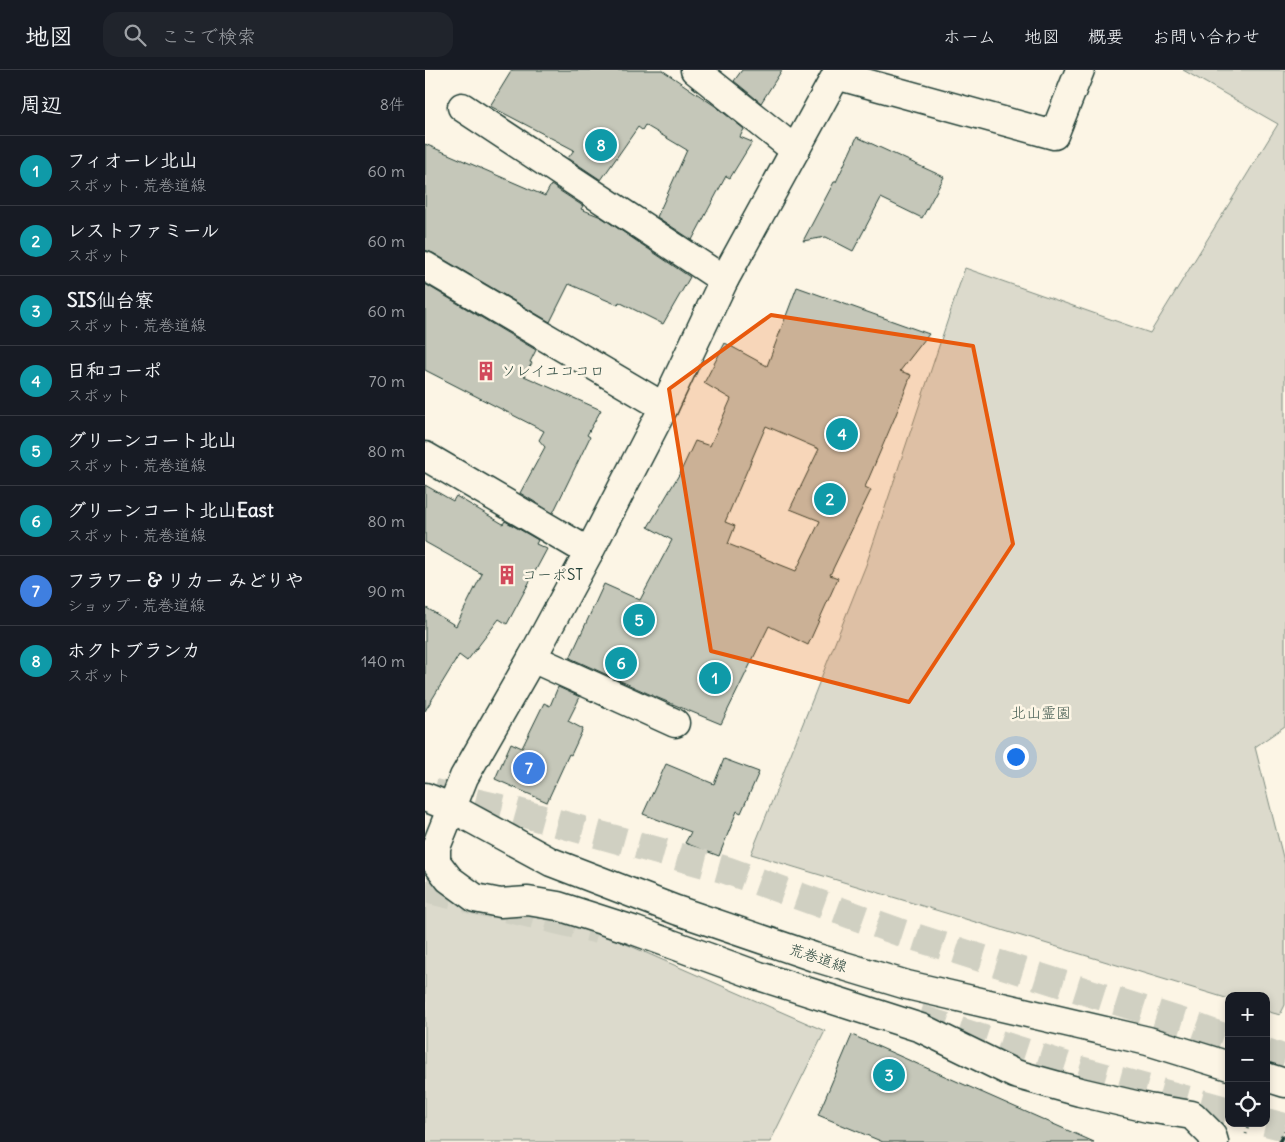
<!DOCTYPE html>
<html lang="ja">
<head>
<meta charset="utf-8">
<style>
	body { margin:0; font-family:Delius,"Klee One",sans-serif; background:#20242c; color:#f1f3f6 }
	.controls { position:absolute; right:15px; bottom:15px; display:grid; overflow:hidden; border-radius:10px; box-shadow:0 2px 8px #0003 }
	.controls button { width:45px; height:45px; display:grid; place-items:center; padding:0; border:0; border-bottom:1px solid #363941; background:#171b24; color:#f1f3f6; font:25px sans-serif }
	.you { position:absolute; left:590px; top:686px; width:18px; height:18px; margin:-12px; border:4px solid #fff; border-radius:50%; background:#1a73e8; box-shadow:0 0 0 8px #1a73e833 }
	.badge { display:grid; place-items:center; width:32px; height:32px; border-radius:50%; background:#d1495b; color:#fff; font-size:16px; font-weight:700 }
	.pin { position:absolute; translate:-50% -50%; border:2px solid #fff; box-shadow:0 1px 5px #0006 }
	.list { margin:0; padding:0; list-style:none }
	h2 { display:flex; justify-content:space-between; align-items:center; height:65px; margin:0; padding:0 20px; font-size:21px }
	h2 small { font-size:16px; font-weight:400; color:#9ea1a6 }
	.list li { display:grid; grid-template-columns:32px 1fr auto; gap:15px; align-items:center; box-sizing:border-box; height:70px; padding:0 20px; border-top:1px solid #363941 }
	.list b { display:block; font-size:19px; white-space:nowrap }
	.list p { margin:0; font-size:16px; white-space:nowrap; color:#9ea1a6 }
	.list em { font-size:16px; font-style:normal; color:#9ea1a6 }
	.icon { flex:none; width:28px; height:28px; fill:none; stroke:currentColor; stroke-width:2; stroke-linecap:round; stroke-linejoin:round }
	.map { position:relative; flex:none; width:860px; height:1072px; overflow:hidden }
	header { display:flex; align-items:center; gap:30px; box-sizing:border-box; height:70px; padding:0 25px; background:#171b24; border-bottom:1px solid #363941 }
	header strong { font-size:24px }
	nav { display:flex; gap:28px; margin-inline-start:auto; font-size:18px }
	.search { width:350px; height:45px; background:#20242c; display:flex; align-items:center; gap:12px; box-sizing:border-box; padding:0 18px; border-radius:15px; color:#9ea1a6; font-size:19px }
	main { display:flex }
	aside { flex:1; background:#171b24 }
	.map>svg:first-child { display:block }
	.green { fill:#dcdacc; stroke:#7e8c80 }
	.building { fill:#c5c7b9; stroke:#1f3d34; fill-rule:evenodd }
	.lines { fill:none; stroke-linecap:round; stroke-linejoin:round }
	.major-tunnel { stroke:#d0d0c2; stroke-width:28; stroke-dasharray:28 14; stroke-linecap:butt }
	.minor-casing { stroke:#1f3d34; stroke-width:31 }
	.path { stroke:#1f3d34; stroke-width:3; stroke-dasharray:1 4; stroke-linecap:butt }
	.minor { stroke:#fcf5e5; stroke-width:28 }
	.rail { stroke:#1f3d34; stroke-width:4; stroke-dasharray:8 4; stroke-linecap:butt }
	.marked { fill:#e8590c; fill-opacity:0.2; stroke:#e8590c; stroke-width:4; stroke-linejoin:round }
	.labels { text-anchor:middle; stroke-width:5; stroke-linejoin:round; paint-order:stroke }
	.poi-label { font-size:15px; fill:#1f3d34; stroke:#fcf5e5; text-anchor:start }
	.park-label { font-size:15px; fill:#455c52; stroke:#fcf5e5 }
	.street-label { font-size:15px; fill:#1f3d34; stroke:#fcf5e5 }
</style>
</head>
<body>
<header>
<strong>地図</strong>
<div class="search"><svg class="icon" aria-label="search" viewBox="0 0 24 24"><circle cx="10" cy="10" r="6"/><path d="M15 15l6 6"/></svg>ここで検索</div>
<nav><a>ホーム</a><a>地図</a><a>概要</a><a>お問い合わせ</a></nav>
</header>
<main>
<aside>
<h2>周辺<small>8件</small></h2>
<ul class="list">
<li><span class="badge" style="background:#0f9aa8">1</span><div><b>フィオーレ北山</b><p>スポット · 荒巻道線</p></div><em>60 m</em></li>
<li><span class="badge" style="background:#0f9aa8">2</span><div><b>レストファミール</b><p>スポット</p></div><em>60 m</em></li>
<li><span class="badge" style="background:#0f9aa8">3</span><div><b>SIS仙台寮</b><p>スポット · 荒巻道線</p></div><em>60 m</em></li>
<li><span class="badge" style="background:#0f9aa8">4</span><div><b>日和コーポ</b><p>スポット</p></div><em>70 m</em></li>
<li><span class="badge" style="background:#0f9aa8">5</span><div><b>グリーンコート北山</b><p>スポット · 荒巻道線</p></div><em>80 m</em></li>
<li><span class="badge" style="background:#0f9aa8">6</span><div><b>グリーンコート北山East</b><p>スポット · 荒巻道線</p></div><em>80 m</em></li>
<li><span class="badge" style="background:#3f7fe0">7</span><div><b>フラワー &amp; リカー みどりや</b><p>ショップ · 荒巻道線</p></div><em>90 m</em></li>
<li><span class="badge" style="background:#0f9aa8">8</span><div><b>ホクトブランカ</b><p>スポット</p></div><em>140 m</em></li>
</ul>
</aside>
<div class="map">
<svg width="860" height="1072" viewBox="0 0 860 1072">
	<rect width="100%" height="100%" fill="#fcf5e5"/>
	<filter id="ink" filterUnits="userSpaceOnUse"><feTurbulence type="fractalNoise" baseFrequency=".02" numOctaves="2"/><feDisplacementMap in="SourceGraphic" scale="10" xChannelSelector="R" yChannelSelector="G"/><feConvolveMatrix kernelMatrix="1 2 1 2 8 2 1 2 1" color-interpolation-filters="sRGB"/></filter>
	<g filter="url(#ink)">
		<g class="green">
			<polygon points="758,0 860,0 860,656 830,677 860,795 860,935 855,945 841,941 841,926 804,926 804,929 326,784 441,495 540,198 725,263 853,54"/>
			<polygon points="21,814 153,853 400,961 345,1072 0,1072 0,822"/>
		</g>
		<g class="building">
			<polygon points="87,0 237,0 290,36 319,59 315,67 327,72 305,108 301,106 267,170 232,147 262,80 220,55 217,60 213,57 176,110 143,88 149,80 65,36"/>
			<polygon points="317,0 357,0 336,33 309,11"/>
			<polygon points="432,67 519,107 497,148 456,128 428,181 401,167 378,171 409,112 411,112"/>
			<polygon points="0,74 120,126 126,115 158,136 156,139 176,147 265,207 238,254 194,232 193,235 144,214 125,252 8,183 0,180"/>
			<polygon points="0,214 111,280 105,292 107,293 99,306 176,340 162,365 165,367 128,443 95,423 120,377 114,370 119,361 0,300"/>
			<path d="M372,217L504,264L475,301L486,305L470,347L440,417L446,420L405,505L413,508L383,575L344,556L296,654L233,628L145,588L179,514L215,530L247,470L223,457L255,403L270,371L285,376L306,329L279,313L300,273L342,296ZM341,356L394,379L365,439L395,451L371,501L303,474L310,456L300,452Z"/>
			<polygon points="0,415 28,431 31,426 78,454 80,451 113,470 111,474 122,479 82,554 74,549 42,591 34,585 0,641 0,537 31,556 57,504 0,472"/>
			<polygon points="133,617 155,627 143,651 158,659 146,685 144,684 122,732 70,709 86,673 97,678 119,633 125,636"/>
			<polygon points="299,689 334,702 316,743 312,741 294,786 260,773 266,762 218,744 241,694 289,714"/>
			<polygon points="427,965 669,1072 458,1072 393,1045"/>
		</g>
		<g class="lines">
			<g class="major-tunnel">
				<polyline points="9,723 89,741 301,800 474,862 763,954 804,969"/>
				<polyline points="0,819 173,860"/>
				<polyline points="494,948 655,1000 804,1041"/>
				<polyline points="841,982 860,989"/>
				<polyline points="841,1052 860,1057"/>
			</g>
			<defs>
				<g id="minor">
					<polyline points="270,0 370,80"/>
					<polyline points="414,0 299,210 239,337 164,482 107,588 39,707 11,777 11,792 24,809 50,828 75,833 103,831 133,836 208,860 334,906 496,958 590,1004 655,1022 723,1038 767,1045 787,1065 789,1072"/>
					<polyline points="411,5 629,65 655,0"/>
					<polyline points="37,37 299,210"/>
					<polyline points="0,196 239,337"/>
					<polyline points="0,386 164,482"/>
					<polyline points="107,588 250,653"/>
					<polyline points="0,727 25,737 126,792 251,840 389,887 482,915 723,971 804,996"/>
					<polyline points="841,1007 860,1013"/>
				</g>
			</defs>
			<use href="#minor" class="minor-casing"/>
			<polyline class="path" points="821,1064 824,1053"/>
			<use href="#minor" class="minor"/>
			<polyline class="rail" points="854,1072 860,1061"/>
		</g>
	</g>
	<path class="marked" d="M346,245L548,276L588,474L484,632L286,581L244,319Z"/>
	<defs>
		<symbol id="building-bare" viewBox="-9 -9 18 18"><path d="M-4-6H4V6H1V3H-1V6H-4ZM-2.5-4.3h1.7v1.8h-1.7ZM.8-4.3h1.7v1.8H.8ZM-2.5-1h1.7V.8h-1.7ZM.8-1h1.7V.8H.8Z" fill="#d1495b" stroke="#fcf5e5" stroke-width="2.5" paint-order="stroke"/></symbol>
	</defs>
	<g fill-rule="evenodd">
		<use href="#building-bare" x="47" y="287" width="28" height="28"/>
		<use href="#building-bare" x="68" y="491" width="28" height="28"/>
	</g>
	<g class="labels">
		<g class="poi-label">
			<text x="76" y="306">ソレイユココロ</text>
			<text x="97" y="510">コーポST</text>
		</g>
		<g class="park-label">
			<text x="616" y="648">北山霊園</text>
		</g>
		<g class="street-label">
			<text transform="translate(393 888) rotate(18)" y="5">荒巻道線</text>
		</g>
	</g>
</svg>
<div class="controls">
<button>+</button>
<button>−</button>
<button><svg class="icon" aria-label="locate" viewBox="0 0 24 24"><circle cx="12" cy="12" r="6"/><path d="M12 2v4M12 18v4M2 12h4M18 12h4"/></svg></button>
</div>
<div class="you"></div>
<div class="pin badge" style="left:290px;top:608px;background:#0f9aa8">1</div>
<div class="pin badge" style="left:405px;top:429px;background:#0f9aa8">2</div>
<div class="pin badge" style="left:464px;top:1005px;background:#0f9aa8">3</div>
<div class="pin badge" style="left:417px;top:364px;background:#0f9aa8">4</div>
<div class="pin badge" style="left:214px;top:550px;background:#0f9aa8">5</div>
<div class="pin badge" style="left:196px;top:593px;background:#0f9aa8">6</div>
<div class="pin badge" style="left:104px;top:698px;background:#3f7fe0">7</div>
<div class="pin badge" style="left:176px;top:75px;background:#0f9aa8">8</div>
</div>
</main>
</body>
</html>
